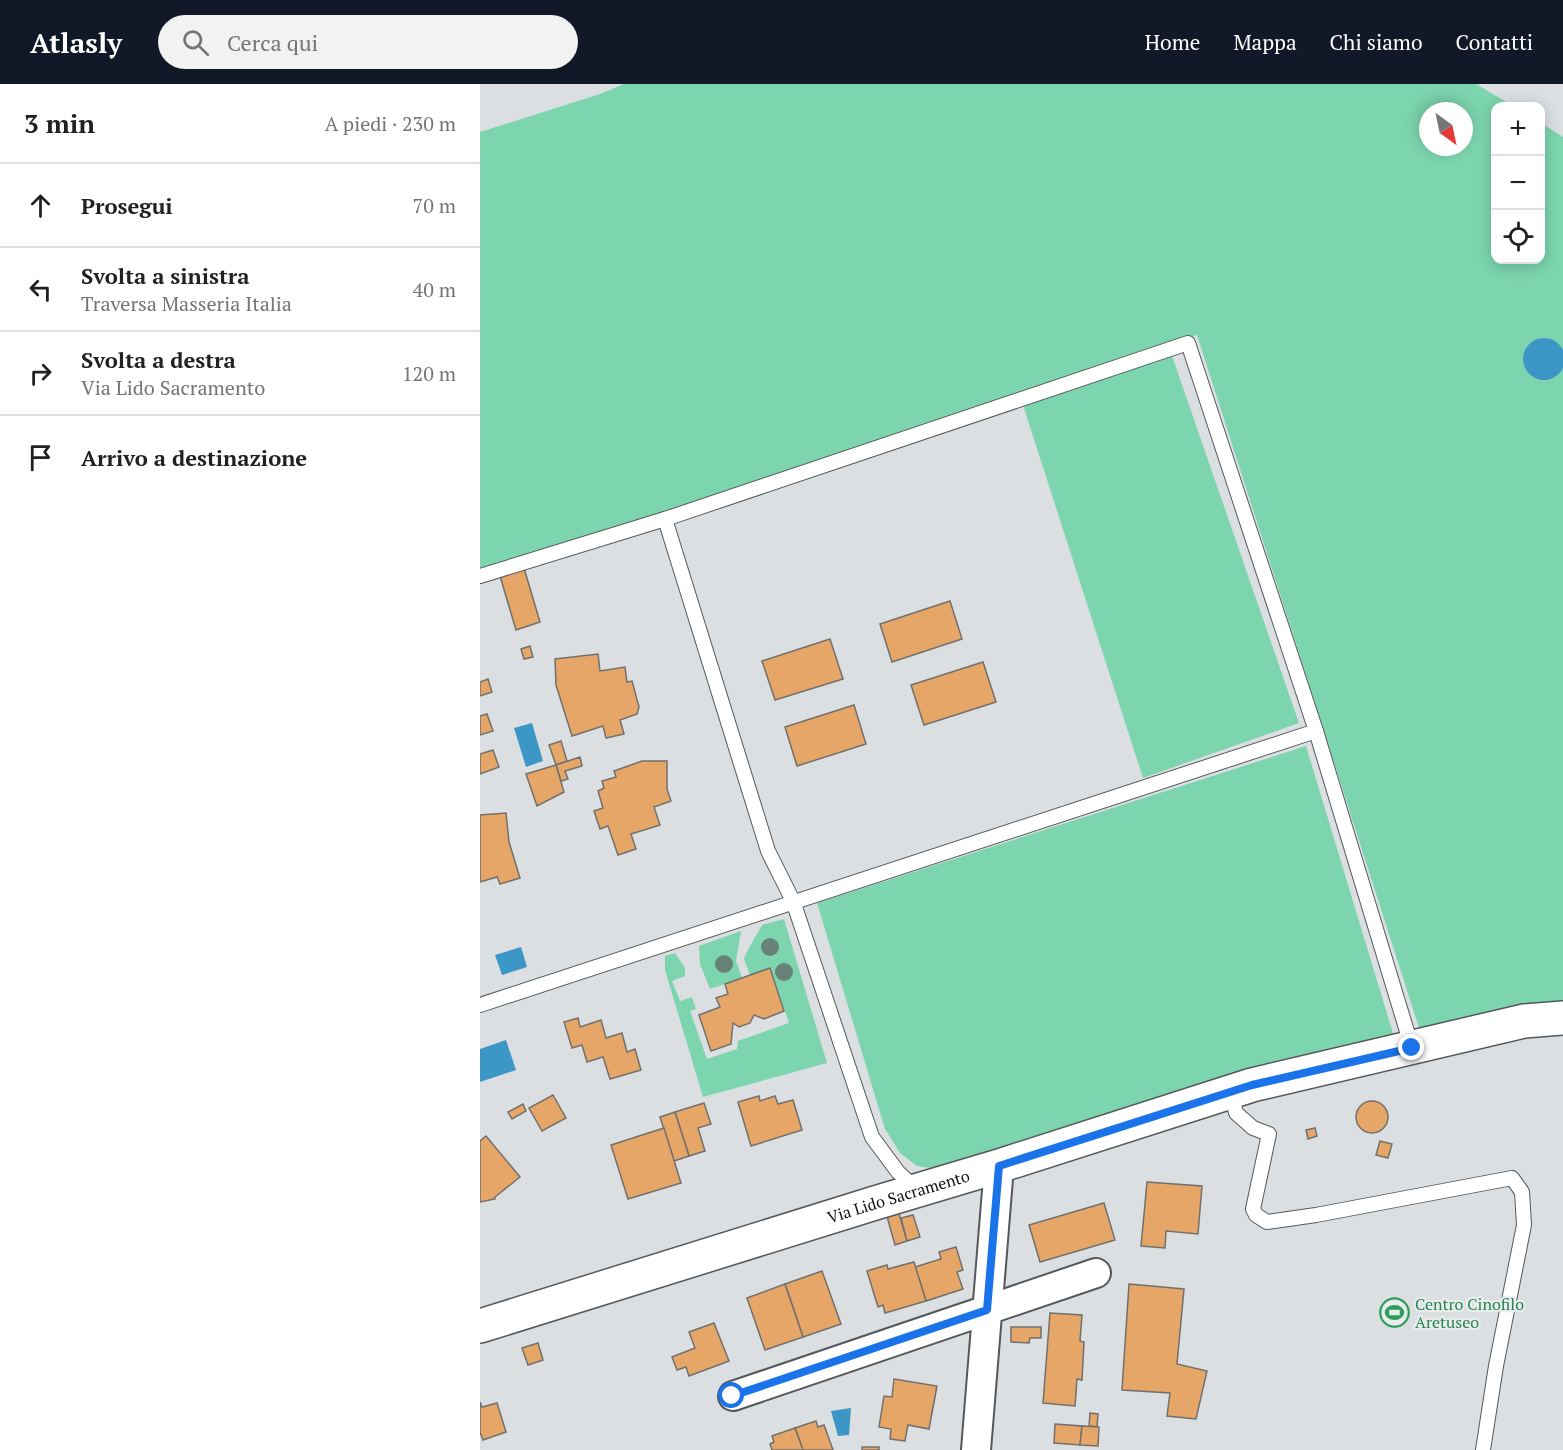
<!DOCTYPE html>
<html lang="it">
<head>
<meta charset="utf-8">
<style>
	body { margin:0; font-family:"PT Serif",serif; background:#f2f2f2; color:#202124 }
	.controls { position:absolute; right:18px; top:18px; display:grid; overflow:hidden; border-radius:12px; box-shadow:0 3px 15px #0003 }
	.controls button { width:54px; height:54px; display:grid; place-items:center; padding:0; border:0; border-bottom:2px solid #e0e0e0; background:#fff; color:#202124; font:30px sans-serif }
	.compass { position:absolute; left:939px; top:18px; width:54px; height:54px; border-radius:50%; background:#fff; box-shadow:0 3px 15px #0003; rotate:147deg }
	.stop { position:absolute; width:18px; height:18px; margin:-14px; border:4px solid #1a73e8; border-radius:50%; background:#fff }
	.stop.end { background:#1a73e8; border-color:#fff; box-shadow:0 2px 6px #0008 }
	.list { margin:0; padding:0; list-style:none }
	h2 { display:flex; justify-content:space-between; align-items:center; height:78px; margin:0; padding:0 24px; font-size:26px }
	h2 small { font-size:20px; font-weight:400; color:#757577 }
	.list li { display:grid; grid-template-columns:39px 1fr auto; gap:18px; align-items:center; box-sizing:border-box; height:84px; padding:0 24px; border-top:2px solid #e0e0e0 }
	.list b { display:block; font-size:22px; white-space:nowrap }
	.list p { margin:0; font-size:20px; white-space:nowrap; color:#757577 }
	.list em { font-size:20px; font-style:normal; color:#757577 }
	.icon { flex:none; width:33px; height:33px; fill:none; stroke:currentColor; stroke-width:2; stroke-linecap:round; stroke-linejoin:round }
	.map { position:relative; flex:none; width:1083px; height:1366px; overflow:hidden }
	header { display:flex; align-items:center; gap:36px; box-sizing:border-box; height:84px; padding:0 30px; background:#111827; color:#fff }
	header strong { font-size:28px }
	nav { display:flex; gap:33px; margin-inline-start:auto; font-size:21px }
	.search { width:420px; height:54px; background:#f2f2f2; display:flex; align-items:center; gap:15px; box-sizing:border-box; padding:0 21px; border-radius:33px; color:#757577; font-size:22px }
	main { display:flex }
	aside { flex:1; background:#fff }
	.map>svg:first-child { display:block }
	.green { fill:#7cd5ae; fill-rule:evenodd }
	.water { fill:#3d97c6 }
	.building { fill:#e6a667; stroke:#72706d; stroke-width:1.5 }
	.lines { fill:none; stroke-linecap:round; stroke-linejoin:round }
	.service-casing { stroke:#55585a; stroke-width:16 }
	.minor-casing { stroke:#55585a; stroke-width:32 }
	.tertiary-casing { stroke:#55585a; stroke-width:36 }
	.service { stroke:#fff; stroke-width:14 }
	.minor { stroke:#fff; stroke-width:28 }
	.tertiary { stroke:#fff; stroke-width:33 }
	.tree { fill:#68827a }
	.route { stroke:#1a73e8; stroke-width:8 }
	.labels { text-anchor:middle; stroke-width:4.5; stroke-linejoin:round; paint-order:stroke }
	.street-label { font-size:16px; fill:#0d0f10; stroke:#e8ecee }
	.leisure-label { font-size:16px; fill:#27864d; stroke:#e8ecee; text-anchor:start }
</style>
</head>
<body>
<header>
<strong>Atlasly</strong>
<div class="search"><svg class="icon" aria-label="search" viewBox="0 0 24 24"><circle cx="10" cy="10" r="6"/><path d="M15 15l6 6"/></svg>Cerca qui</div>
<nav><a>Home</a><a>Mappa</a><a>Chi siamo</a><a>Contatti</a></nav>
</header>
<main>
<aside>
<h2>3 min<small>A piedi · 230 m</small></h2>
<ul class="list">
<li><svg class="icon" aria-label="ahead" viewBox="0 0 24 24"><path d="M12 20V5M6 11l6-6 6 6"/></svg><div><b>Prosegui</b></div><em>70 m</em></li>
<li><svg class="icon" aria-label="left" viewBox="0 0 24 24"><path d="M17 20v-9H6M10 6l-5 5 5 5"/></svg><div><b>Svolta a sinistra</b><p>Traversa Masseria Italia</p></div><em>40 m</em></li>
<li><svg class="icon" aria-label="right" viewBox="0 0 24 24"><path d="M7 20v-9h11M14 6l5 5-5 5"/></svg><div><b>Svolta a destra</b><p>Via Lido Sacramento</p></div><em>120 m</em></li>
<li><svg class="icon" aria-label="arrive" viewBox="0 0 24 24"><path d="M6 21V4h12l-3 4 3 4H6"/></svg><div><b>Arrivo a destinazione</b></div></li>
</ul>
</aside>
<div class="map">
<svg width="1083" height="1366" viewBox="0 0 1083 1366">
	<rect width="100%" height="100%" fill="#dbdfe1"/>
	<g class="green">
		<path d="M144,0H996L1033,22H1016V176H1060L1061,39L1083,53V921L941,950L717,251L206,422L0,488V48L120,10ZM948,27H984V63H948Z"/>
		<polygon points="691,269 819,639 663,694 543,321"/>
		<polygon points="826,662 915,956 464,1086 437,1082 420,1069 405,1045 337,819"/>
		<path d="M304,835L347,979L223,1013L185,886V872L195,869L205,884V892L192,897L200,917L212,913L216,925L210,927L227,975L257,965L258,957L309,939L290,885L270,891L264,875C268,863 276,853 282,841Z"/>
		<polygon points="261,847 256,877 262,894 230,905 220,880 219,862"/>
	</g>
	<g class="water">
		<circle cx="1064" cy="275" r="21"/>
		<polygon points="52,639 63,677 46,683 34,644"/>
		<polygon points="41,863 47,883 22,891 15,871"/>
		<polygon points="26,956 36,986 0,998 0,965"/>
		<polygon points="371,1324 369,1351 358,1352 351,1327"/>
	</g>
	<g class="building">
		<polygon points="44,484 60,538 36,546 20,492"/>
		<polygon points="470,517 482,555 412,578 400,540"/>
		<polygon points="350,555 363,595 295,616 282,577"/>
		<polygon points="50,562 53,573 44,575 41,565"/>
		<polygon points="118,570 120,587 145,583 147,598 152,597 159,623 157,630 140,636 144,650 126,654 123,642 92,652 76,601 75,575"/>
		<polygon points="503,578 516,618 444,641 431,601"/>
		<polygon points="8,595 12,608 0,612 0,598"/>
		<polygon points="374,621 386,660 317,682 305,643"/>
		<polygon points="7,630 13,647 0,651 0,632"/>
		<polygon points="81,657 87,677 76,681 69,661"/>
		<polygon points="13,666 19,683 0,690 0,670"/>
		<polygon points="100,673 102,682 85,687 88,695 81,697 76,681"/>
		<polygon points="162,677 187,677 187,705 191,717 174,723 180,741 151,750 156,765 138,771 128,742 120,745 114,727 123,724 118,707 124,704 122,697 136,693 134,687"/>
		<polygon points="76,681 84,708 57,722 46,690"/>
		<polygon points="26,729 29,758 40,794 20,800 17,793 0,798 0,731"/>
		<polygon points="290,884 304,927 284,935 274,931 270,939 259,943 253,939 251,960 231,967 219,931 240,923 236,914 248,910 245,900"/>
		<polygon points="98,934 100,943 121,936 126,954 142,949 147,968 155,965 161,986 130,995 123,973 107,978 102,961 92,964 84,938"/>
		<polygon points="73,1011 86,1034 62,1047 49,1024"/>
		<polygon points="279,1012 280,1017 295,1012 298,1020 313,1016 322,1046 271,1062 258,1018"/>
		<circle cx="892" cy="1033" r="16"/>
		<polygon points="224,1019 231,1040 218,1044 225,1067 209,1072 195,1028"/>
		<polygon points="43,1020 46,1027 32,1035 28,1028"/>
		<polygon points="195,1028 209,1072 194,1077 180,1033"/>
		<polygon points="184,1044 201,1099 148,1115 131,1061"/>
		<polygon points="835,1044 837,1052 828,1055 826,1046"/>
		<polygon points="6,1052 40,1093 15,1113 15,1115 0,1118 0,1057"/>
		<polygon points="900,1057 912,1060 908,1074 896,1071"/>
		<polygon points="667,1098 722,1102 718,1150 686,1147 685,1164 661,1162"/>
		<polygon points="624,1119 635,1156 560,1178 549,1141"/>
		<polygon points="418,1126 427,1157 415,1161 406,1129"/>
		<polygon points="433,1131 440,1153 427,1157 421,1134"/>
		<polygon points="476,1163 483,1186 477,1188 483,1205 446,1217 435,1183 461,1175 459,1168"/>
		<polygon points="434,1178 446,1217 405,1229 403,1221 398,1223 387,1187 407,1181 408,1185"/>
		<polygon points="342,1187 361,1240 323,1253 305,1200"/>
		<polygon points="305,1200 323,1253 285,1266 267,1214"/>
		<polygon points="649,1200 704,1205 697,1280 727,1287 716,1335 687,1332 690,1309 642,1306"/>
		<polygon points="570,1229 602,1231 600,1257 604,1258 602,1296 597,1295 595,1322 563,1319"/>
		<polygon points="234,1239 249,1277 209,1292 206,1283 197,1286 192,1273 215,1264 209,1248"/>
		<polygon points="531,1243 561,1243 561,1254 550,1254 549,1259 531,1258"/>
		<polygon points="58,1259 63,1276 48,1281 42,1264"/>
		<polygon points="414,1295 457,1302 449,1345 428,1341 425,1357 410,1355 411,1345 399,1343 404,1312 412,1313"/>
		<polygon points="0,1318 2,1323 17,1319 26,1348 3,1356 0,1348"/>
		<polygon points="610,1329 618,1330 617,1343 609,1342"/>
		<polygon points="336,1337 338,1343 344,1341 353,1366 323,1366 315,1344"/>
		<polygon points="575,1340 602,1342 600,1361 574,1359"/>
		<polygon points="602,1342 619,1343 618,1362 600,1361"/>
		<polygon points="315,1344 323,1366 292,1366 290,1360 294,1358 292,1352"/>
		<rect x="382" y="1363" width="17" height="3"/>
	</g>
	<g class="lines">
		<defs>
			<g id="service">
				<polyline points="0,492 185,435 288,767 313,817 392,1053 418,1088 435,1104"/>
				<polyline points="836,647 932,964"/>
				<polyline points="0,921 836,647 708,259 185,435"/>
				<polyline points="751,1008 756,1029 773,1044 789,1050 773,1125 776,1131 787,1138 836,1131 1032,1094 1042,1108 1044,1141 1016,1282 1003,1366"/>
			</g>
			<g id="minor">
				<polyline points="253,1312 616,1189"/>
				<polyline points="496,1366 519,1082"/>
			</g>
			<g id="tertiary">
				<path id="s1" d="M0,1242L395,1119L519,1082L772,1001L1044,937L1083,934"/>
			</g>
		</defs>
		<use href="#service" class="service-casing"/>
		<use href="#minor" class="minor-casing"/>
		<use href="#tertiary" class="tertiary-casing"/>
		<use href="#service" class="service"/>
		<use href="#minor" class="minor"/>
		<use href="#tertiary" class="tertiary"/>
	</g>
	<g class="tree">
		<circle cx="290" cy="863" r="9"/>
		<circle cx="244" cy="880" r="9"/>
		<circle cx="304" cy="888" r="9"/>
	</g>
	<g class="lines">
		<polyline class="route" points="252,1312 507,1226 519,1082 772,1001 932,964"/>
	</g>
	<defs>
		<symbol id="stadium-ring" viewBox="-11 -11 22 22"><circle r="9.5" fill="#e8ecee" stroke="#2e9e5b" stroke-width="1.5"/><path d="M0-5a6.5 5 0 1 0 0 10a6.5 5 0 1 0 0-10ZM-3.5-1.8h7v3.6h-7Z" fill="#2e9e5b"/></symbol>
	</defs>
	<g fill-rule="evenodd">
		<use href="#stadium-ring" x="898" y="1212" width="33" height="33"/>
	</g>
	<g class="labels">
		<g class="street-label">
			<text dy="6" stroke="none"><textPath href="#s1" startOffset="438">Via Lido Sacramento</textPath></text>
		</g>
		<g class="leisure-label">
			<text x="935" y="1226">Centro Cinofilo<tspan x="935" dy="18">Aretuseo</tspan></text>
		</g>
	</g>
</svg>
<div class="controls">
<button>+</button>
<button>−</button>
<button><svg class="icon" aria-label="locate" viewBox="0 0 24 24"><circle cx="12" cy="12" r="6"/><path d="M12 2v4M12 18v4M2 12h4M18 12h4"/></svg></button>
</div>
<svg class="compass" viewBox="-18 -18 36 36"><path d="M0-13l5 13h-10z" fill="#e53935"/><path d="M0 13l5-13h-10z" fill="#757577"/></svg>
<div class="stop" style="left:252px;top:1312px"></div>
<div class="stop end" style="left:932px;top:964px"></div>
</div>
</main>
</body>
</html>
